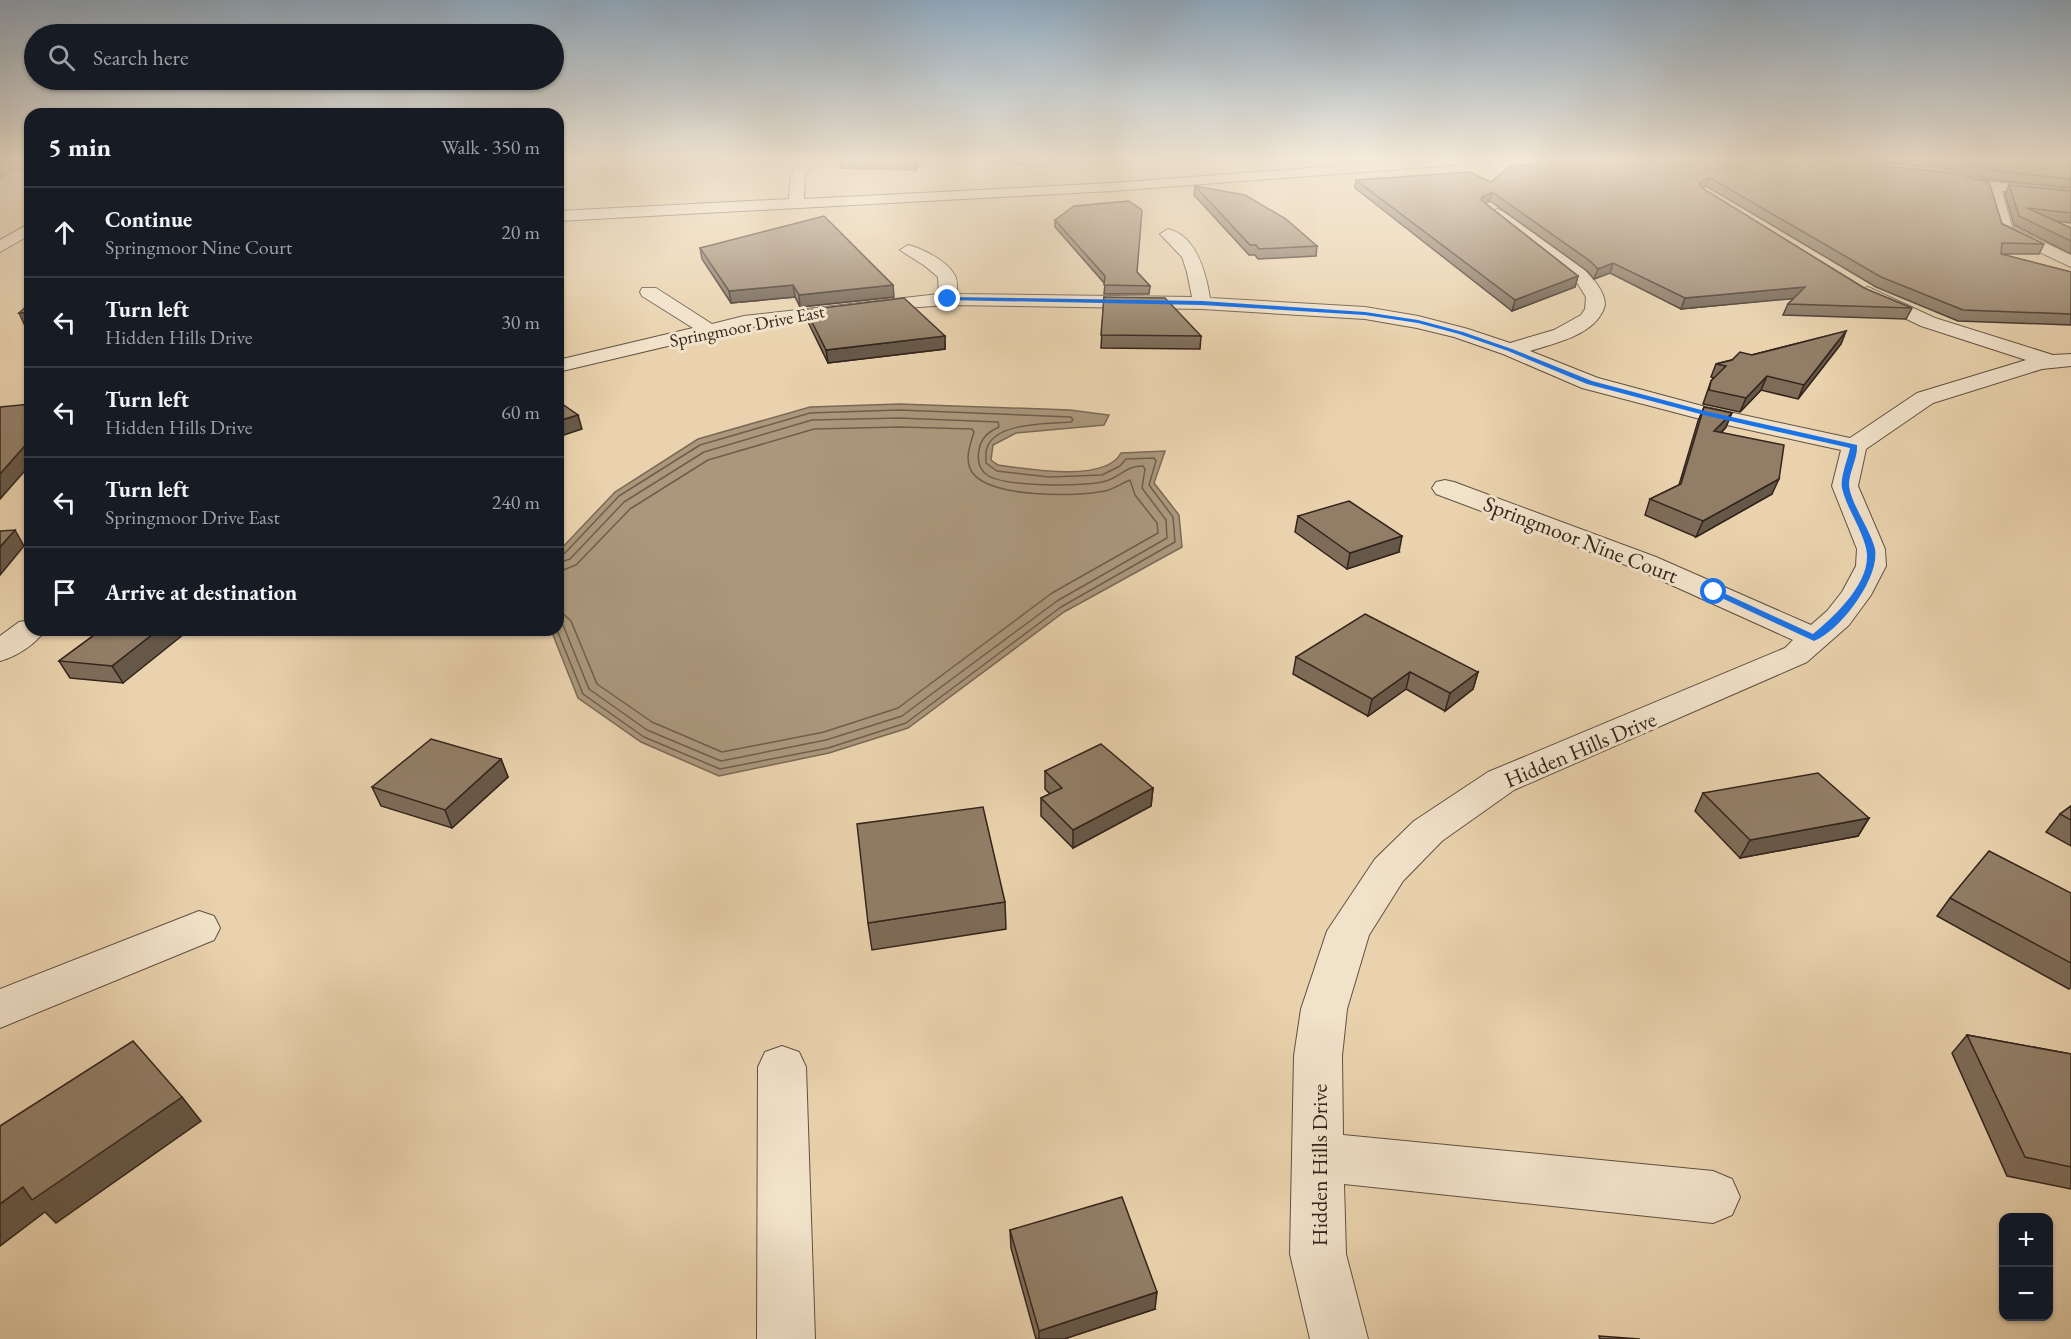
<!DOCTYPE html>
<html lang="en">
<head>
<meta charset="utf-8">
<style>
	body { margin:0; font-family:"EB Garamond",serif; background:#20242c; color:#f1f3f6 }
	.controls { position:absolute; right:18px; bottom:18px; display:grid; overflow:hidden; border-radius:12px; box-shadow:0 2px 4px #0004 }
	.controls button { width:54px; height:54px; display:grid; place-items:center; padding:0; border:0; border-bottom:2px solid #363941; background:#171b24; color:#f1f3f6; font:30px sans-serif }
	.stop { position:absolute; width:18px; height:18px; margin:-14px; border:4px solid #1a73e8; border-radius:50%; background:#fff }
	.stop.end { background:#1a73e8; border-color:#fff; box-shadow:0 2px 6px #0008 }
	.list { margin:0; padding:0; list-style:none }
	h2 { display:flex; justify-content:space-between; align-items:center; height:78px; margin:0; padding:0 24px; font-size:26px }
	h2 small { font-size:20px; font-weight:400; color:#9ea1a6 }
	.list li { display:grid; grid-template-columns:39px 1fr auto; gap:18px; align-items:center; box-sizing:border-box; height:90px; padding:0 24px; border-top:2px solid #363941 }
	.list b { display:block; font-size:22px; white-space:nowrap }
	.list p { margin:0; font-size:20px; white-space:nowrap; color:#9ea1a6 }
	.list em { font-size:20px; font-style:normal; color:#9ea1a6 }
	.icon { flex:none; width:33px; height:33px; fill:none; stroke:currentColor; stroke-width:2; stroke-linecap:round; stroke-linejoin:round }
	.map { position:relative; flex:none; width:2071px; height:1339px; overflow:hidden }
	.search { position:absolute; background:#171b24; box-shadow:0 2px 4px #0004; left:24px; top:24px; width:540px; height:66px; display:flex; align-items:center; gap:15px; box-sizing:border-box; padding:0 21px; border-radius:33px; color:#9ea1a6; font-size:22px }
	.panel { position:absolute; background:#171b24; box-shadow:0 2px 4px #0004; left:24px; top:108px; width:540px; height:528px; border-radius:18px }
	.map>svg:first-child { display:block }
	.green { fill:#cab494; stroke:#7e6c58; stroke-width:1.5 }
	.water { fill:#ab977c; stroke:#7b6956; stroke-width:1.5 }
	.lines { fill:none; stroke-linecap:round; stroke-linejoin:round }
	.shore { stroke:#6f5e4c; stroke-width:1.5 }
	.minor-casing { stroke:#605040; stroke-width:2 }
	.minor { fill:#f1e2ca; fill-rule:evenodd }
	.wall { fill:#7e6c59; stroke:#33241c; stroke-width:1.5 }
	.shaded-wall { fill:#665848; stroke:#33241c; stroke-width:1.5 }
	.building { fill:#927e67; stroke:#33241c; stroke-width:1.5 }
	.route { fill:#1a73e8 }
	.labels { text-anchor:middle; stroke-width:6; stroke-linejoin:round; paint-order:stroke }
	.far-street-label { font-size:18px; fill:#33241c; stroke:#f1e2ca }
	.street-label { font-size:22px; fill:#33241c; stroke:#f1e2ca }
</style>
</head>
<body>
<div class="map">
<svg width="2071" height="1339" viewBox="0 0 2071 1339">
	<rect width="100%" height="100%" fill="#e9d2ad"/>
	<filter id="stains"><feTurbulence type="fractalNoise" baseFrequency=".00333" numOctaves="4"/><feColorMatrix values="0 0 0 0 .2 0 0 0 0 .09 0 0 0 0 .02 0 0 0 .5 -.17"/></filter>
	<radialGradient id="worn" r=".72"><stop offset=".6" stop-color="#630" stop-opacity="0"/><stop offset="1" stop-color="#630" stop-opacity=".3"/></radialGradient>
	<g class="green">
		<polygon points="0,158 30,158 30,167 11,171 0,178"/>
		<path d="M975,158H1125C1077,164 1023,170 975,158Z"/>
	</g>
	<path class="water" d="M899,404L1070,410L1109,415L1104,425L1016,433L993,445L991,460L998,465C1027,469 1105,483 1121,453L1165,451L1154,483L1179,515L1182,547L1064,612L908,728L829,753L719,776L641,742L578,698L551,630H558V552L615,492L698,439L810,407Z"/>
	<g class="lines">
		<g class="shore">
			<path d="M558,563L570,559L624,502L704,452L812,420L899,418L998,422L999,427C988,432 981,438 979,450C977,460 979,469 987,475C1004,487 1086,487 1106,481C1123,476 1124,466 1143,466L1145,469L1142,488L1166,520L1167,538L1057,601L902,716L826,740L721,761L647,730L589,689L563,625L558,619"/>
			<path d="M558,572L576,565L630,509L708,460L814,429L899,427L972,429L974,432C970,445 964,460 972,472C989,498 1077,497 1105,491C1114,489 1122,483 1130,480L1135,495L1157,523L1158,533L1052,593L898,708L824,732L722,752L652,722L597,684L571,621L558,609"/>
			<path d="M557,630L583,694L644,737L720,769L828,748L906,723L1061,607L1175,542L1173,517L1149,485L1156,461L1154,458L1126,459L1120,466L1102,475L1049,477L997,471L986,463C986,459 985,453 987,448C995,422 1049,424 1071,422L1073,420L1071,417L899,410L810,413L700,445L619,496L565,553L558,555"/>
		</g>
		<defs>
			<g id="minor">
				<path d="M810,158H828L805,173L804,199L1112,183L1440,158H1500L1493,162L1112,191L558,221V211L789,199C791,177 788,168 810,158Z"/>
				<polygon points="1948,171 1993,182 2071,190 2071,198 2002,191 2012,227 2071,255 2071,267 1999,233 1987,189 1943,178 1941,175"/>
				<path d="M1497,209L1502,211C1528,229 1605,271 1605,305C1597,335 1555,343 1530,351L1598,378L1706,407L1850,438L1917,393L2026,360L1921,326L1861,297L1859,293L1861,289L1868,287L1935,318L2053,355L2071,354V366L2042,369L1933,403L1866,449L1858,486L1885,549L1886,566L1871,595L1849,625L1807,662L1514,790L1442,841L1403,881L1369,935L1347,1009L1342,1056L1343,1135L1713,1171L1732,1179L1740,1197L1732,1215L1713,1223L1344,1184L1346,1254L1368,1339H1310L1290,1254L1294,1056L1301,1009L1327,931L1375,859L1414,821L1488,772L1785,648L1793,640L1636,569L1436,494L1432,488L1436,482L1445,480L1454,482L1656,557L1811,625L1827,611L1842,592L1856,566L1857,549L1832,486L1841,450L1704,420L1582,388L1503,354L1454,337L1417,328L1365,319L1202,309L948,305L905,308L744,328L558,372V360L693,328L642,296L640,292L642,288H656L712,324L744,316L939,294L938,277L925,266L900,250L908,245C923,249 946,260 954,274C958,279 957,288 957,294L1192,297L1187,272L1182,257L1160,234L1168,229C1197,236 1206,273 1210,298L1365,307L1418,316L1468,329L1510,343L1554,330L1581,315L1585,309L1586,297L1578,284L1555,264L1492,217L1489,214Z"/>
				<polygon points="30,223 30,235 0,252 0,240"/>
				<path d="M30,620V630H45C36,644 16,657 0,661V636L19,622Z"/>
				<polygon points="199,911 214,916 220,928 214,940 0,1028 0,989"/>
				<polygon points="782,1046 799,1052 806,1067 815,1339 757,1339 758,1067 765,1052"/>
			</g>
		</defs>
		<use href="#minor" class="minor-casing"/>
		<use href="#minor" class="minor"/>
	</g>
	<g class="wall">
		<polygon points="840,158 934,158 934,159 923,159 916,170 841,168"/>
		<polygon points="1612,158 2071,158 2071,188 1993,180 1949,169 1886,163 1883,163 1884,166 2044,244 2039,254 2001,254 2071,272 2071,325 1958,321 1876,287 1706,186 1702,188 1864,288 1912,308 1906,319 1783,315 1788,304 1794,298 1681,309 1610,273 1594,279 1587,271 1490,201 1485,203 1578,276 1575,287 1512,311 1355,188 1356,180 1491,182"/>
		<polygon points="2009,185 2071,191 2071,223 2055,221 2071,228 2071,254 2014,225 2005,194"/>
		<polygon points="1195,186 1317,246 1316,256 1258,259 1255,255 1249,255 1194,195"/>
		<polygon points="1055,220 1137,272 1150,286 1149,294 1104,294 1105,284 1055,227"/>
		<polygon points="700,248 894,297 800,307 795,297 731,303 702,259"/>
		<polygon points="1104,297 1201,336 1200,349 1101,348"/>
		<polygon points="806,310 945,336 945,349 828,363 808,322"/>
		<polygon points="1846,331 1841,344 1798,399 1761,390 1740,412 1703,404 1711,381 1714,378 1711,377 1716,364"/>
		<polygon points="1704,407 1726,427 1721,433 1772,494 1696,537 1645,515 1650,499 1679,485 1698,421"/>
		<polygon points="1298,516 1399,552 1347,569 1295,532"/>
		<polygon points="101,630 123,683 70,678 59,661"/>
		<polygon points="1296,657 1478,672 1473,689 1445,711 1406,689 1368,716 1293,674"/>
		<polygon points="501,759 508,777 452,828 381,806 372,787"/>
		<polygon points="1045,771 1153,788 1151,806 1073,848 1041,816 1041,798 1050,794 1045,789"/>
		<polygon points="1703,793 1869,818 1858,836 1740,858 1695,811"/>
		<polygon points="2071,806 2071,846 2046,832 2060,814"/>
		<polygon points="2071,893 2071,987 2069,989 1937,916 1950,898"/>
		<polygon points="1005,902 1006,929 872,950 868,923"/>
		<polygon points="1967,1035 2071,1054 2071,1189 2007,1176 1952,1053"/>
		<polygon points="1010,1230 1155,1309 1064,1339 1036,1339 1011,1248"/>
	</g>
	<g class="shaded-wall">
		<polygon points="915,158 923,158 916,170"/>
		<polygon points="1882,158 1888,158 1886,163 1881,164 1877,168"/>
		<polygon points="1709,177 1706,186 1696,191 1699,183"/>
		<polygon points="1492,192 1490,201 1480,206 1482,197"/>
		<polygon points="1613,263 1610,273 1594,279 1598,269"/>
		<polygon points="1578,276 1575,287 1512,311 1515,300"/>
		<polygon points="793,285 795,297 731,303 729,291"/>
		<polygon points="893,285 894,297 800,307 799,295"/>
		<polygon points="1805,287 1800,298 1681,309 1685,298"/>
		<polygon points="30,312 30,325 25,326 19,313"/>
		<polygon points="1846,331 1841,344 1798,399 1804,385"/>
		<polygon points="945,336 945,349 828,363 826,350"/>
		<polygon points="1767,376 1761,390 1740,412 1746,398"/>
		<polygon points="1732,413 1726,427 1709,446 1714,431"/>
		<polygon points="578,415 582,429 558,437 558,421"/>
		<polygon points="30,440 30,465 0,499 0,474"/>
		<polygon points="1779,479 1772,494 1696,537 1703,521"/>
		<polygon points="15,530 24,546 0,575 0,547"/>
		<polygon points="1402,536 1399,552 1347,569 1350,553"/>
		<polygon points="158,630 189,630 123,683 112,666"/>
		<polygon points="1410,672 1406,689 1368,716 1372,699"/>
		<polygon points="1478,672 1473,689 1445,711 1450,693"/>
		<polygon points="501,759 508,777 452,828 445,810"/>
		<polygon points="1153,788 1151,806 1073,848 1073,830"/>
		<polygon points="1869,818 1858,836 1740,858 1750,840"/>
		<polygon points="182,1097 201,1121 56,1223 45,1212 0,1246 0,1204 23,1187"/>
		<polygon points="1157,1292 1155,1309 1064,1339 1039,1339 1039,1331"/>
	</g>
	<g class="building">
		<polygon points="1612,158 1882,158 1881,159 1884,166 1953,173 1989,182 2002,224 2044,244 2002,243 2001,254 2071,272 2071,314 1963,310 1881,277 1709,177 1699,183 1702,188 1864,288 1912,308 1788,304 1805,287 1685,298 1613,263 1598,269 1590,261 1492,192 1482,197 1481,200 1578,276 1515,300 1356,180 1469,172 1491,182 1510,166"/>
		<polygon points="1927,158 2071,158 2071,179 1998,171 1953,160"/>
		<polygon points="2009,185 2071,191 2071,213 2027,208 2071,228 2071,241 2019,216"/>
		<polygon points="1195,186 1245,195 1286,219 1317,246 1259,249 1256,245 1250,245"/>
		<polygon points="1129,201 1142,210 1137,272 1150,286 1104,285 1105,276 1055,220 1074,206"/>
		<polygon points="824,216 893,285 799,295 793,285 729,291 700,248"/>
		<polygon points="1104,297 1165,298 1201,336 1101,335"/>
		<polygon points="904,298 945,336 826,350 806,310"/>
		<polygon points="30,303 30,312 19,313"/>
		<polygon points="1846,331 1804,385 1767,376 1746,398 1709,390 1711,381 1726,366 1716,364 1732,360 1740,352 1752,355"/>
		<polygon points="558,401 578,415 558,421"/>
		<polygon points="30,404 30,440 0,474 0,407"/>
		<polygon points="1704,407 1732,413 1714,431 1784,445 1779,479 1703,521 1650,499 1681,484"/>
		<polygon points="1349,501 1402,536 1350,553 1298,516"/>
		<polygon points="15,530 0,547 0,531"/>
		<polygon points="1365,614 1478,672 1450,693 1410,672 1372,699 1296,657"/>
		<polygon points="101,630 158,630 112,666 59,661"/>
		<polygon points="431,739 501,759 445,810 372,787"/>
		<polygon points="1101,744 1153,788 1073,830 1041,798 1062,788 1045,771"/>
		<polygon points="1818,773 1869,818 1750,840 1703,793"/>
		<polygon points="2071,806 2071,820 2060,814"/>
		<polygon points="983,807 1005,902 868,923 857,824"/>
		<polygon points="1989,851 2071,893 2071,963 1950,898"/>
		<polygon points="1967,1035 2071,1054 2071,1167 2025,1157"/>
		<polygon points="133,1041 182,1097 32,1200 23,1187 0,1204 0,1126"/>
		<polygon points="1122,1197 1157,1292 1039,1331 1010,1230"/>
		<polygon points="1599,1336 1640,1339 1600,1339"/>
	</g>
	<linearGradient id="sky" x2="0" y2="1"><stop stop-color="#8fa8bd"/><stop offset="0.46" stop-color="#f5ebda"/><stop offset="1" stop-color="#f5ebda" stop-opacity="0"/></linearGradient>
	<rect width="2071" height="345" fill="url(#sky)"/>
	<path class="route" d="M948,297L1202,301L1365,312L1418,320L1463,332L1512,349L1592,381L1705,411L1857,445C1858,458 1849,472 1849,485C1850,502 1871,531 1875,549C1880,578 1840,631 1814,641L1711,593V590H1717L1813,634C1835,616 1874,580 1866,548C1861,527 1847,509 1842,488C1840,477 1848,459 1850,448L1704,415L1587,384L1508,351L1459,334L1418,323L1365,315L1202,305L946,300Z"/>
	<g class="labels">
		<g class="far-street-label">
			<text transform="translate(747 326) rotate(-11)" y="6">Springmoor Drive East</text>
		</g>
		<g class="street-label">
			<text transform="translate(1581 539) rotate(21)" y="8">Springmoor Nine Court</text>
			<text transform="translate(1580 749) rotate(-23)" y="8">Hidden Hills Drive</text>
			<text transform="translate(1319 1165) rotate(-90)" y="8">Hidden Hills Drive</text>
		</g>
	</g>
	<rect width="100%" height="100%" filter="url(#stains)"/>
	<rect width="100%" height="100%" fill="url(#worn)"/>
</svg>
<div class="controls">
<button>+</button>
<button>−</button>
</div>
<div class="stop" style="left:1714px;top:592px"></div>
<div class="stop end" style="left:948px;top:299px"></div>
<div class="search"><svg class="icon" aria-label="search" viewBox="0 0 24 24"><circle cx="10" cy="10" r="6"/><path d="M15 15l6 6"/></svg>Search here</div>
<section class="panel">
<h2>5 min<small>Walk · 350 m</small></h2>
<ul class="list">
<li><svg class="icon" aria-label="ahead" viewBox="0 0 24 24"><path d="M12 20V5M6 11l6-6 6 6"/></svg><div><b>Continue</b><p>Springmoor Nine Court</p></div><em>20 m</em></li>
<li><svg class="icon" aria-label="left" viewBox="0 0 24 24"><path d="M17 20v-9H6M10 6l-5 5 5 5"/></svg><div><b>Turn left</b><p>Hidden Hills Drive</p></div><em>30 m</em></li>
<li><svg class="icon" aria-label="left" viewBox="0 0 24 24"><path d="M17 20v-9H6M10 6l-5 5 5 5"/></svg><div><b>Turn left</b><p>Hidden Hills Drive</p></div><em>60 m</em></li>
<li><svg class="icon" aria-label="left" viewBox="0 0 24 24"><path d="M17 20v-9H6M10 6l-5 5 5 5"/></svg><div><b>Turn left</b><p>Springmoor Drive East</p></div><em>240 m</em></li>
<li><svg class="icon" aria-label="arrive" viewBox="0 0 24 24"><path d="M6 21V4h12l-3 4 3 4H6"/></svg><div><b>Arrive at destination</b></div></li>
</ul>
</section>
</div>
</body>
</html>
